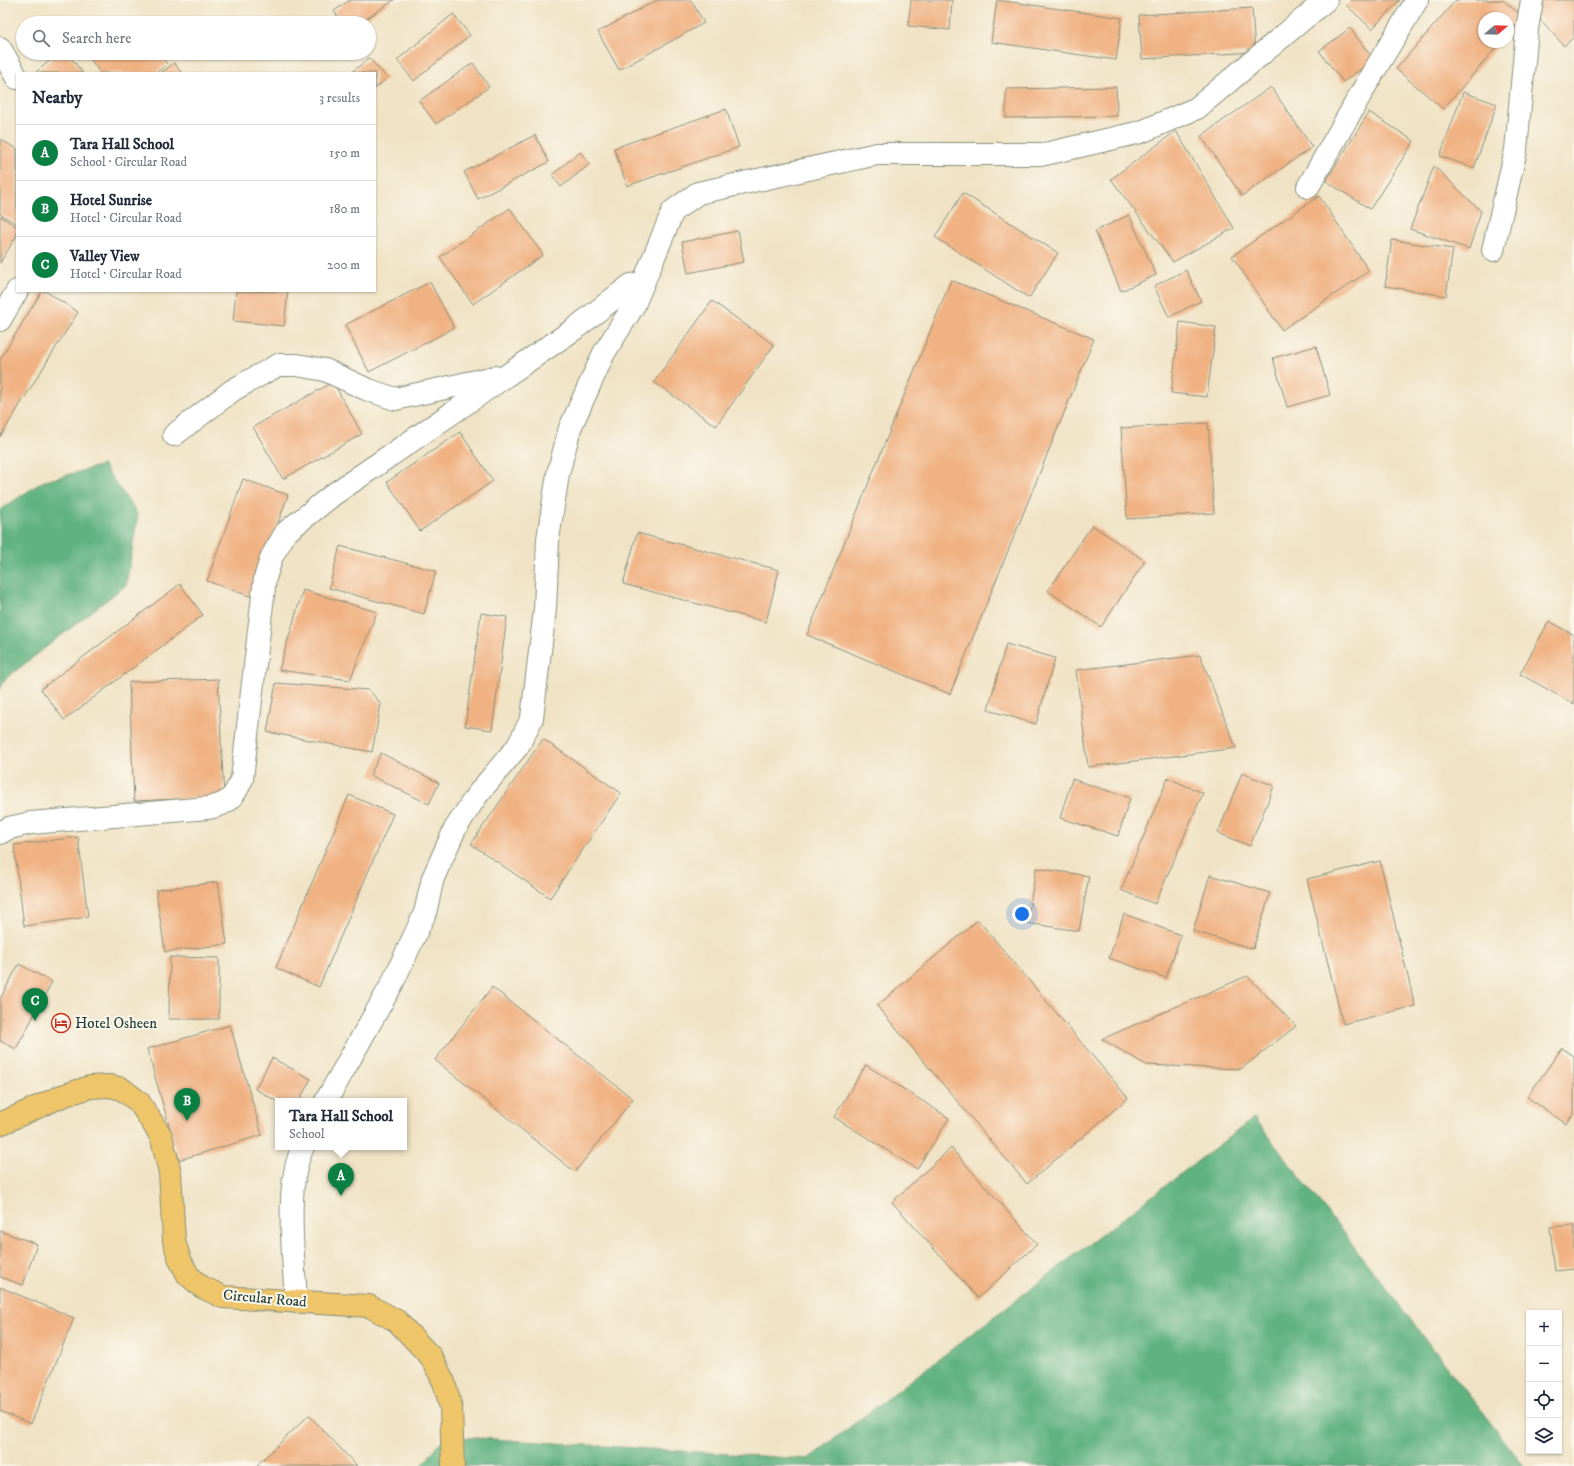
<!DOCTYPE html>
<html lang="en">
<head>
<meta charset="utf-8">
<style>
	body { margin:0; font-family:"IM FELL DW Pica",serif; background:#f6f6f7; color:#1f2937 }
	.controls { position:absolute; right:12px; bottom:12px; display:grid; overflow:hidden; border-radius:0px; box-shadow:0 1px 3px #0004 }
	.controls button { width:36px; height:36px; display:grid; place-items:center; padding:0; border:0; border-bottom:1px solid #e0e1e3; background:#fff; color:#1f2937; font:20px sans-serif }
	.compass { position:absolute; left:1478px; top:12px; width:36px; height:36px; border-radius:50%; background:#fff; box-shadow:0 1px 3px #0004; rotate:71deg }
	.you { position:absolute; left:1022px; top:914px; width:14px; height:14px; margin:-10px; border:3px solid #fff; border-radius:50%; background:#1a73e8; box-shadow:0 0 0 6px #1a73e833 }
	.badge { display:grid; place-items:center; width:26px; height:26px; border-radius:50%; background:#0b8043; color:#fff; font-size:13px; font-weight:700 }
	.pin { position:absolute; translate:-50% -33px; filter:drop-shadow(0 1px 2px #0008) }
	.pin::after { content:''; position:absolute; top:21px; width:14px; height:12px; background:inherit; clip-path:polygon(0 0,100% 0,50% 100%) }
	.popup { position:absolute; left:275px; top:1098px; width:132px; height:52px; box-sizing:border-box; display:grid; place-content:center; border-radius:0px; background:#fff; filter:drop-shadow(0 1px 3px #0005); font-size:13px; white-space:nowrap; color:#747a83 }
	.popup b { font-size:15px; color:#1f2937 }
	.popup::after { content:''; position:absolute; left:50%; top:100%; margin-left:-8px; border:8px solid transparent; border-top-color:#fff }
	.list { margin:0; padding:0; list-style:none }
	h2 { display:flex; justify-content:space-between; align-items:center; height:52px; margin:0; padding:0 16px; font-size:17px }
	h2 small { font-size:13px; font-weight:400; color:#747a83 }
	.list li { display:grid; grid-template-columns:26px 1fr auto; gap:12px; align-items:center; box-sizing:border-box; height:56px; padding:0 16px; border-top:1px solid #e0e1e3 }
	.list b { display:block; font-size:15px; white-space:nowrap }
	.list p { margin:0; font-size:13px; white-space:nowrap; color:#747a83 }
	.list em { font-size:13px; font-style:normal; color:#747a83 }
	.icon { flex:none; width:22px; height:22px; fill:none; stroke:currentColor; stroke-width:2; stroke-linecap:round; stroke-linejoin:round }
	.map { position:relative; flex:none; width:1574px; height:1466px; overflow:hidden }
	.search { position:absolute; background:#fff; box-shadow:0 1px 3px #0004; left:16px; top:16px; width:360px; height:44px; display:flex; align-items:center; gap:10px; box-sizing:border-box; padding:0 14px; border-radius:22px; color:#747a83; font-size:15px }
	.panel { position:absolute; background:#fff; box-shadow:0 1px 3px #0004; left:16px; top:72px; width:360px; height:220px; border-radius:0px }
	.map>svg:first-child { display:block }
	.forest { fill:#61b280; stroke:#40785a }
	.building { fill:#f0b283 }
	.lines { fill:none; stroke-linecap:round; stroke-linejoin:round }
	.minor-casing { stroke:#88907c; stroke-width:24 }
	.major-casing { stroke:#88907c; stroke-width:24 }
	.minor { stroke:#fff; stroke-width:22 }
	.major { stroke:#eec569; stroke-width:22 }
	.labels { text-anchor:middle; stroke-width:4; stroke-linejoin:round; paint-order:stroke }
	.poi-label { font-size:15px; fill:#1f3d34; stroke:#fbf7ec; text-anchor:start }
	.street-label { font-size:15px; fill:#1f3d34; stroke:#fbf7ec }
</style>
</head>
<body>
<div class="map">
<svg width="1574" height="1466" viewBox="0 0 1574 1466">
	<rect width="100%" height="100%" fill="#fbf7ec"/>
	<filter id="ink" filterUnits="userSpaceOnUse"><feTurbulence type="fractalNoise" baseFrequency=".025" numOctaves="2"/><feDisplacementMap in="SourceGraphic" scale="8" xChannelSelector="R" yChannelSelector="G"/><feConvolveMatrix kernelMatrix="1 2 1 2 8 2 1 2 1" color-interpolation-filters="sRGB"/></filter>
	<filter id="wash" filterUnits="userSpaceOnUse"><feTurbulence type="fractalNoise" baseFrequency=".012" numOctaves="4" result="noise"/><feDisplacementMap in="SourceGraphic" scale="16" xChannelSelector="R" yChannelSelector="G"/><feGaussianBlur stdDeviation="0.9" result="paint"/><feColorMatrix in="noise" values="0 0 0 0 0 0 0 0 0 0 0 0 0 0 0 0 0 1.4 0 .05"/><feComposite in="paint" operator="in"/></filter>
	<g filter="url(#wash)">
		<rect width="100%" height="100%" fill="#f0e3c5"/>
		<g class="forest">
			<polygon points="103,465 138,515 126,585 5,679 0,690 0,510 42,482"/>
			<polygon points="1254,1118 1524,1466 422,1466 445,1436 808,1459"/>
		</g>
		<g id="blocks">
			<g class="building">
				<polygon points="350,0 394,0 360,23 342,23 334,11"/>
				<polygon points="657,0 691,0 704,23 619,70 598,32"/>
				<polygon points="911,0 952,0 950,30 908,26"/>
				<polygon points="997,0 1122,18 1116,60 991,42"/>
				<polygon points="1351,0 1400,0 1372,29 1346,5"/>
				<polygon points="1456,0 1503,0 1523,17 1508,34 1508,18 1484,18 1484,42 1501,42 1443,109 1396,69"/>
				<polygon points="1541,0 1574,0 1574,37 1564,46 1531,9"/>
				<polygon points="1252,8 1255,52 1142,59 1139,15"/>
				<polygon points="453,14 470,35 414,81 397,60"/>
				<polygon points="1350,28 1374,60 1343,82 1319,51"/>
				<polygon points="59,53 67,53 83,73 35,73"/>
				<polygon points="86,53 159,53 167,64 156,73 100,73"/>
				<polygon points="369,58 387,78 375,89 375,73 351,73"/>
				<polygon points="174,63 182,73 161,73"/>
				<polygon points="473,63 489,87 436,124 419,101"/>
				<polygon points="1116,87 1117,116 1006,118 1006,89"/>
				<polygon points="1271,87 1312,147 1242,196 1201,136"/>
				<polygon points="1463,92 1497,104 1474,168 1440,156"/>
				<polygon points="726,109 739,147 627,186 614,148"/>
				<polygon points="1369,112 1414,141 1370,209 1326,181"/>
				<polygon points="1176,131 1234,228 1173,262 1111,179"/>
				<polygon points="535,135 549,162 478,199 464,172"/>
				<polygon points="0,139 17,149 17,224 0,214"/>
				<polygon points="580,152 590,164 561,187 552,175"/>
				<polygon points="1434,166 1481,211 1469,249 1410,229"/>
				<polygon points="963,193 1058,253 1029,298 935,237"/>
				<polygon points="1319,196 1369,271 1282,330 1232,256"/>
				<polygon points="510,208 543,255 473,304 440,257"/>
				<polygon points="1129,215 1156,275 1121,291 1095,231"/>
				<polygon points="0,216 17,227 17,235 0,263"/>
				<polygon points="738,231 744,262 688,273 682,242"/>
				<polygon points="1392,240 1453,249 1446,296 1385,286"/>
				<polygon points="1186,270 1201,301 1169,317 1154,286"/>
				<polygon points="951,280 1094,339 950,694 807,635"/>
				<polygon points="430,282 454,328 369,372 345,325"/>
				<polygon points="42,291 45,291 78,312 0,437 0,359"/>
				<polygon points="236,291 288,291 284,326 233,321"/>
				<polygon points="712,301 774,345 716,426 654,382"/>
				<polygon points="1180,322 1216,327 1207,397 1171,393"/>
				<polygon points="1316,346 1330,395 1287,407 1273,358"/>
				<polygon points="333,382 362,434 283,479 253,427"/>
				<polygon points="1208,423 1214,513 1127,519 1121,428"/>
				<polygon points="460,432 493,481 420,531 387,482"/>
				<polygon points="243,479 288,495 252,597 207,581"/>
				<polygon points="1092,525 1145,561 1101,627 1048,591"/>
				<polygon points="637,533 779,570 766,622 623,584"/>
				<polygon points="340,546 436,571 424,614 329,588"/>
				<polygon points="180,584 203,615 64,720 41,689"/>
				<polygon points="303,590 377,612 350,680 279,670"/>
				<polygon points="481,613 507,617 492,730 465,726"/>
				<polygon points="1549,621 1574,635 1574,704 1520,674"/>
				<polygon points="1006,644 1055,658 1036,724 988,710"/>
				<polygon points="1200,655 1236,748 1088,767 1076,670"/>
				<polygon points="218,679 224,797 134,801 129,682"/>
				<polygon points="276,683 369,690 381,704 372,752 267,732"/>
				<polygon points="543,739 621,793 550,898 471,844"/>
				<polygon points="381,753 439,783 429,804 370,775"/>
				<polygon points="1242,773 1274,786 1250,846 1218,833"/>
				<polygon points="1168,778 1203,793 1155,904 1121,890"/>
				<polygon points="1072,779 1130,798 1118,836 1060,818"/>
				<polygon points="349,795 393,814 319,987 276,968"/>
				<polygon points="78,837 88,917 24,926 14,845"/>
				<polygon points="1380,861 1415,1006 1343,1024 1307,879"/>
				<polygon points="1036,868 1089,876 1079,931 1027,923"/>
				<polygon points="1210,875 1270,893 1253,949 1193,931"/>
				<polygon points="218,882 227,944 165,952 156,890"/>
				<polygon points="1124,914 1181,935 1166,978 1109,958"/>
				<polygon points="978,920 1128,1098 1027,1184 877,1006"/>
				<polygon points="170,957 219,958 219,1019 169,1019"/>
				<polygon points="19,964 52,982 16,1049 0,1041 0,999"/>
				<polygon points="1247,976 1296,1026 1241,1069 1146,1065 1102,1039"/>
				<polygon points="492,987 633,1099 575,1172 435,1060"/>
				<polygon points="230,1025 262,1135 179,1160 147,1049"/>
				<polygon points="1562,1048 1574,1056 1574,1113 1566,1124 1527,1097"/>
				<polygon points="272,1058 311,1079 299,1101 278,1102 255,1089"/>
				<polygon points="866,1065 949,1118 917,1169 834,1117"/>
				<polygon points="951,1148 1037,1244 978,1298 892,1202"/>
				<polygon points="1574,1225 1574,1269 1555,1271 1550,1227"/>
				<polygon points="0,1231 37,1244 23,1285 0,1277"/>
				<polygon points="0,1287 74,1318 31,1424 0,1411"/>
				<polygon points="309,1415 357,1466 256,1466"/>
			</g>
		</g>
	</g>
	<g filter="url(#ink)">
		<use href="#blocks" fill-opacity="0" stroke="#88907c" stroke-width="1"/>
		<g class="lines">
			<defs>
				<g id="minor">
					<polyline points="0,48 17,78"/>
					<polyline points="1308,187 1371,76 1417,0"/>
					<polyline points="1493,250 1516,150 1527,29 1532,0"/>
					<polyline points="0,320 17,291"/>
					<polyline points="174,435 233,390 278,365 297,365 325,370 366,389 395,399 495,377"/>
					<path d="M0,833L9,828L31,823L208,808C229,804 233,799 242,779L265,578L272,556L286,532L334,494L573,330L631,285L642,284"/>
					<polyline points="326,1101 392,984 425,913 433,878 455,829 477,795 518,746 532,718 545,609 548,539 558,474 570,428 604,353 634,305 673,211 698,193 877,154 1045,154 1141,132 1197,108 1326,0"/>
					<path d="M296,1302C294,1258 284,1185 303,1147"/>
				</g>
				<polyline id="major" points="0,1124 62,1096 90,1087 110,1086 122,1089 139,1102 161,1136 170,1172 174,1241 180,1260 188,1275 202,1287 223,1297 369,1306 397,1321 431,1357 444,1382 451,1408 453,1466"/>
			</defs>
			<use href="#minor" class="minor-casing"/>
			<use href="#major" class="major-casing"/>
			<use href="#minor" class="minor"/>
			<use href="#major" class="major"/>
		</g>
	</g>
	<defs>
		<symbol id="hotel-ring" viewBox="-11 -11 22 22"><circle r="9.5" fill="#fbf7ec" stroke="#c8321e" stroke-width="1.5"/><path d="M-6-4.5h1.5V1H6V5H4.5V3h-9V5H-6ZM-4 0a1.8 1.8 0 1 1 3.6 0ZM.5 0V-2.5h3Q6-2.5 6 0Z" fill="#c8321e"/></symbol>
	</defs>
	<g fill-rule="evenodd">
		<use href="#hotel-ring" x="50" y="1012" width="22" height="22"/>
	</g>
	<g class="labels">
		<g class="poi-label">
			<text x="75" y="1028">Hotel Osheen</text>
		</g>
		<g class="street-label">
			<text transform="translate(265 1298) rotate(5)" y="5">Circular Road</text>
		</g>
	</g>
</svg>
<div class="controls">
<button>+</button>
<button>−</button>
<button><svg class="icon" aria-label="locate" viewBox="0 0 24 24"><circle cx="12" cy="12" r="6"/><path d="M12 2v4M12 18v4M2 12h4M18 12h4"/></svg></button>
<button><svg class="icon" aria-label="layers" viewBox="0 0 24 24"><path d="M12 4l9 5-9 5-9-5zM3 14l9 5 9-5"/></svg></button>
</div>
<svg class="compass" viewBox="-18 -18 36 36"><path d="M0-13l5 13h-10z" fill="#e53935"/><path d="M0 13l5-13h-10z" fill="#747a83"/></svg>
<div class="you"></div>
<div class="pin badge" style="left:341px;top:1196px">A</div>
<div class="popup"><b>Tara Hall School</b>School</div>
<div class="pin badge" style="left:187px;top:1121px">B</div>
<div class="pin badge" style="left:35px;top:1021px">C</div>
<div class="search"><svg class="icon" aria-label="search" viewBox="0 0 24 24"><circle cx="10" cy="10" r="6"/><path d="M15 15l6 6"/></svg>Search here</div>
<section class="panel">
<h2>Nearby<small>3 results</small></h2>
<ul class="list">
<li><span class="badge">A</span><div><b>Tara Hall School</b><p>School · Circular Road</p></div><em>150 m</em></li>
<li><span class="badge">B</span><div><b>Hotel Sunrise</b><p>Hotel · Circular Road</p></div><em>180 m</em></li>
<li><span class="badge">C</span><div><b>Valley View</b><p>Hotel · Circular Road</p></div><em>200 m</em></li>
</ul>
</section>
</div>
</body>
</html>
